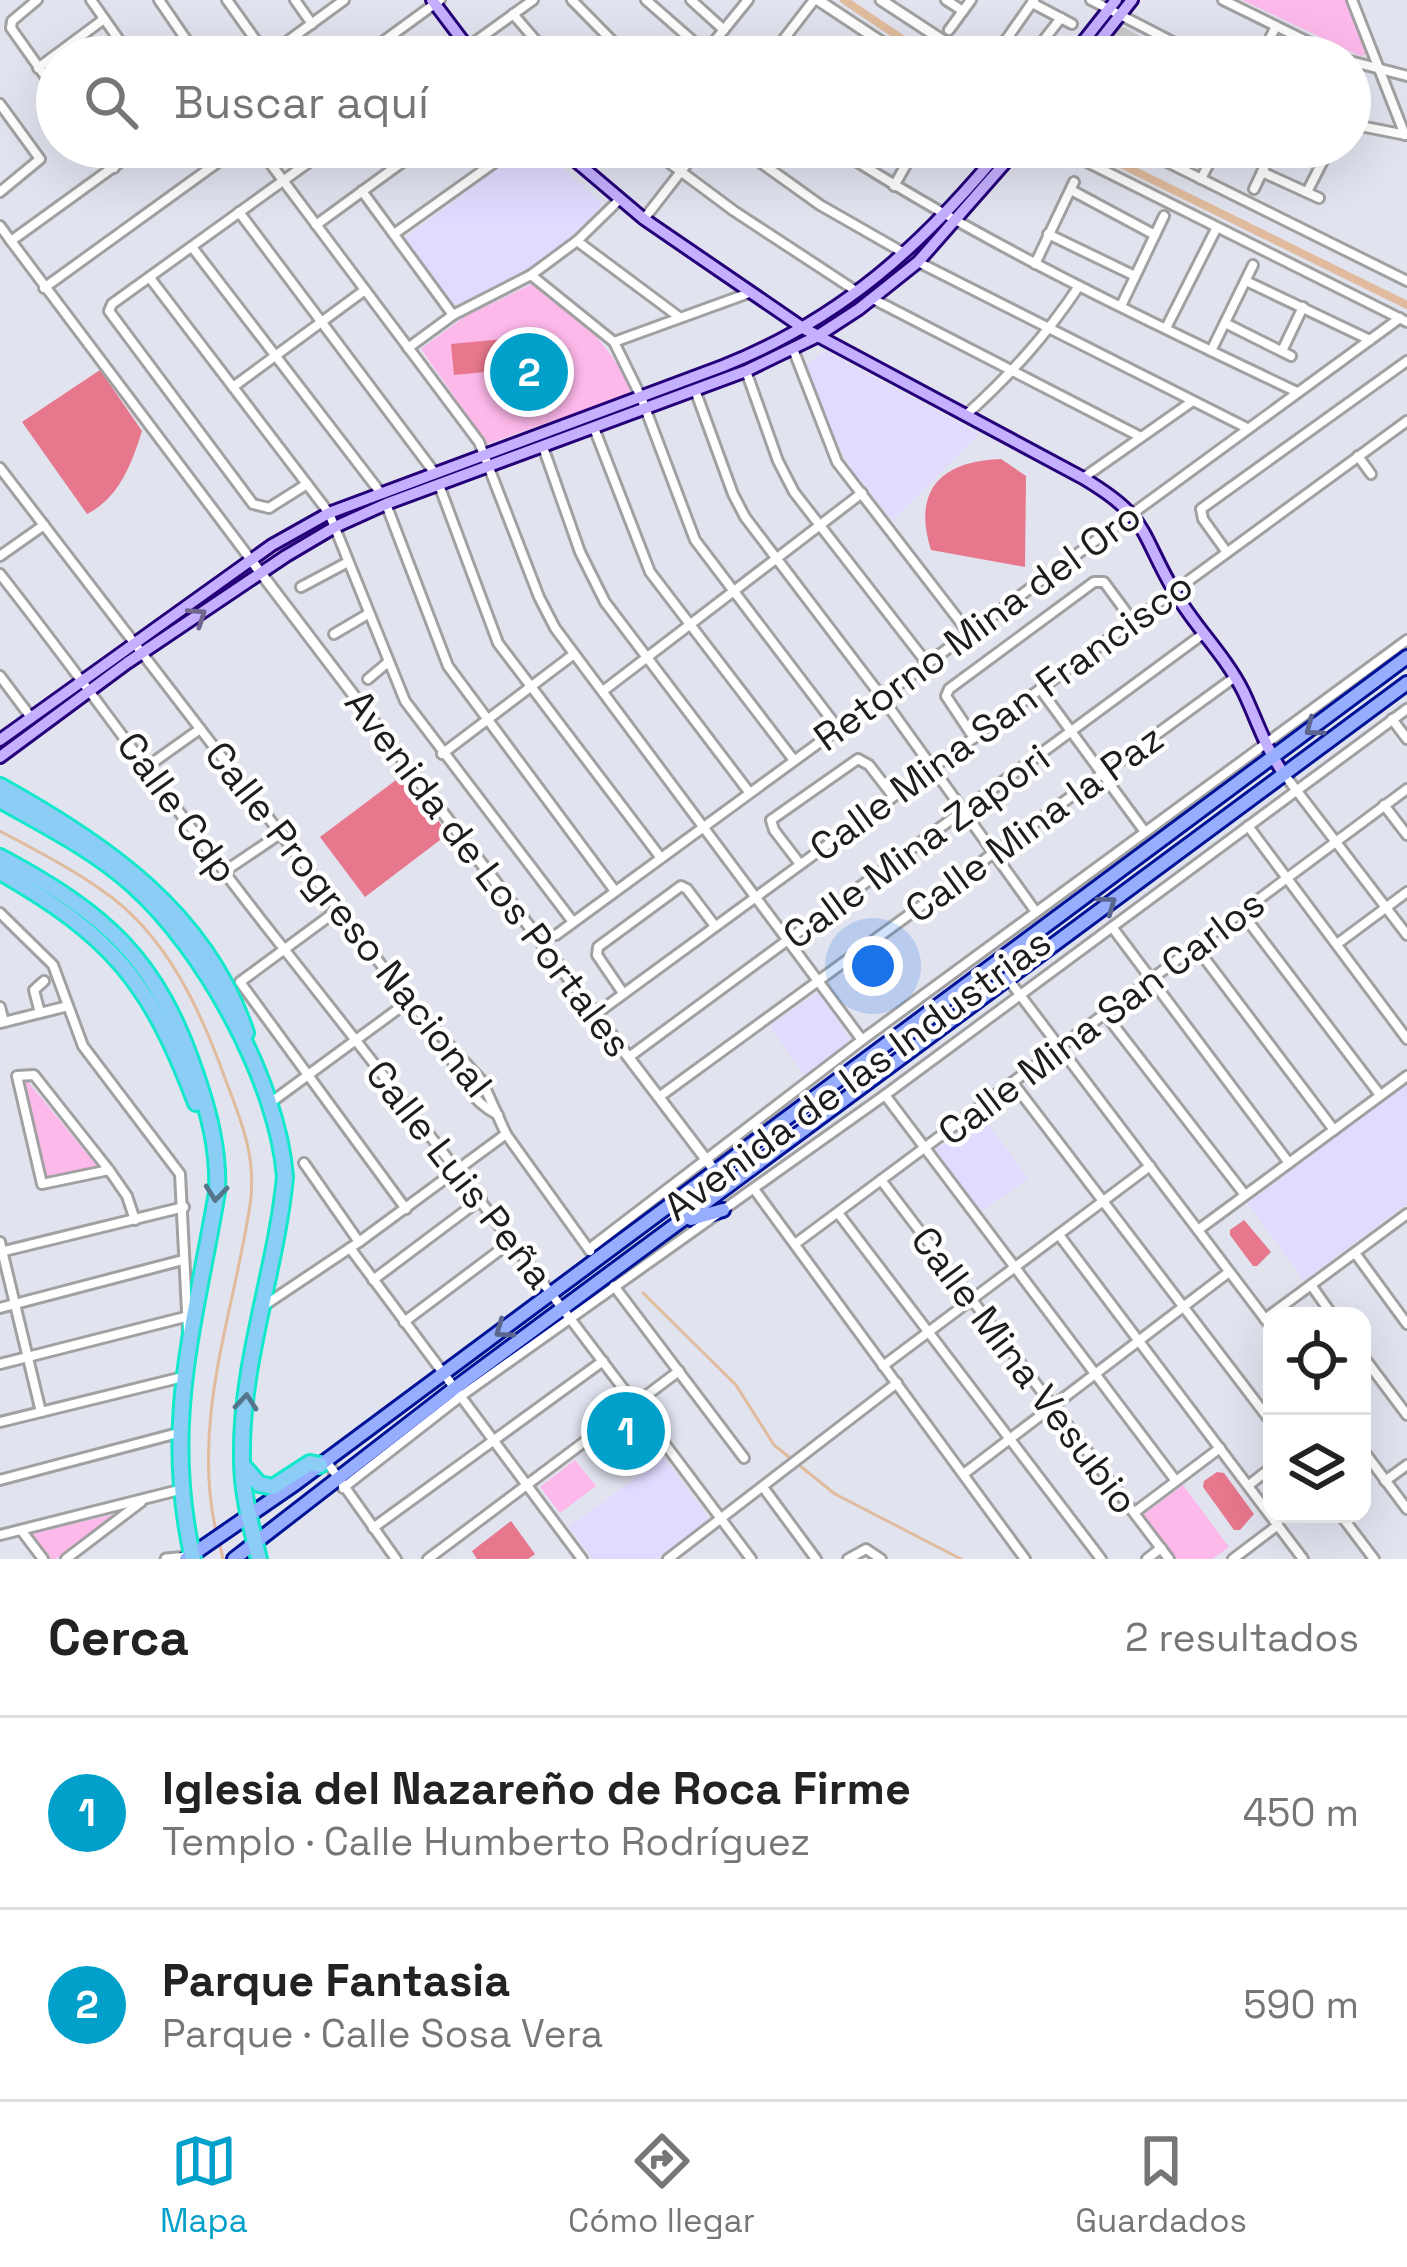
<!DOCTYPE html>
<html lang="es">
<head>
<meta charset="utf-8">
<style>
	body { margin:0; font-family:"Space Grotesk",sans-serif; background:#f6f6f6; color:#222 }
	.controls { position:absolute; right:36px; bottom:36px; display:grid; overflow:hidden; border-radius:24px; box-shadow:0 12px 48px #0002 }
	.controls button { width:108px; height:108px; display:grid; place-items:center; padding:0; border:0; border-bottom:3px solid #e0e0e0; background:#fff; color:#222; font:60px sans-serif }
	.you { position:absolute; left:873px; top:966px; width:42px; height:42px; margin:-30px; border:9px solid #fff; border-radius:50%; background:#1a73e8; box-shadow:0 0 0 18px #1a73e833 }
	.badge { display:grid; place-items:center; width:78px; height:78px; border-radius:50%; background:#00a0ca; color:#fff; font-size:39px; font-weight:700 }
	.pin { position:absolute; translate:-50% -50%; border:6px solid #fff; box-shadow:0 3px 12px #0006 }
	.list { margin:0; padding:0; list-style:none }
	h2 { display:flex; justify-content:space-between; align-items:center; height:156px; margin:0; padding:0 48px; font-size:51px }
	h2 small { font-size:39px; font-weight:400; color:#767676 }
	.list li { display:grid; grid-template-columns:78px 1fr auto; gap:36px; align-items:center; box-sizing:border-box; height:192px; padding:0 48px; border-top:3px solid #e0e0e0 }
	.list b { display:block; font-size:45px; white-space:nowrap }
	.list p { margin:0; font-size:39px; white-space:nowrap; color:#767676 }
	.list em { font-size:39px; font-style:normal; color:#767676 }
	.icon { flex:none; width:66px; height:66px; fill:none; stroke:currentColor; stroke-width:2; stroke-linecap:round; stroke-linejoin:round }
	.map { position:relative; flex:none; width:1407px; height:1559px; overflow:hidden }
	.search { position:absolute; background:#fff; box-shadow:0 12px 48px #0002; left:36px; right:36px; top:36px; height:132px; display:flex; align-items:center; gap:30px; box-sizing:border-box; padding:0 42px; border-radius:66px; color:#767676; font-size:45px }
	.sheet { height:540px; background:#fff }
	nav { display:flex; justify-content:space-around; align-items:center; box-sizing:border-box; height:168px; border-top:3px solid #e0e0e0; background:#fff; font-size:33px; color:#767676 }
	nav a { display:grid; justify-items:center; gap:6px }
	nav .on { color:#00a0ca }
	.map>svg:first-child { display:block }
	.education { fill:#e2dbff }
	.religious { fill:#cbcbcb }
	.park { fill:#feb9eb }
	.pitch { fill:#e6778c }
	.lines { fill:none; stroke-linecap:round; stroke-linejoin:round }
	.stream { stroke:#e1bb9d; stroke-width:3 }
	.canal { stroke:#e1bb9d; stroke-width:8 }
	.minor-casing { stroke:#a1a1a1; stroke-width:14 }
	.tertiary-casing { stroke:#a1a1a1; stroke-width:15 }
	.secondary-casing { stroke:#250078; stroke-width:16 }
	.primary-casing { stroke:#001396; stroke-width:18 }
	.trunk-casing { stroke:#14e8cb; stroke-width:20 }
	.minor { stroke:#fff; stroke-width:8 }
	.tertiary { stroke:#fff; stroke-width:9 }
	.secondary { stroke:#c4b0ff; stroke-width:10 }
	.primary { stroke:#97aeff; stroke-width:12 }
	.trunk { stroke:#8ccdf6; stroke-width:14 }
	.oneway { stroke:#70668e }
	.oneway2 { stroke:#5a668e }
	.oneway3 { stroke:#54758a }
	.labels { text-anchor:middle; stroke-width:9; stroke-linejoin:round; paint-order:stroke }
	.street-label { font-size:39px; fill:#1d1d1d; stroke:#fff }
</style>
</head>
<body>
<div class="map">
<svg width="1407" height="1559" viewBox="0 0 1407 1559">
	<rect width="100%" height="100%" fill="#e1e3ef"/>
	<g class="education">
		<polygon points="527,147 537,147 600,201 601,207 575,234 527,270 456,306 451,304 403,239"/>
		<polygon points="825,351 979,434 893,520 855,476 831,432 806,365"/>
		<polygon points="818,992 852,1042 805,1076 770,1026"/>
		<polygon points="1407,1084 1407,1204 1304,1280 1247,1203"/>
		<polygon points="982,1115 1028,1179 980,1212 934,1149"/>
		<polygon points="664,1457 710,1520 658,1559 593,1559 569,1527"/>
	</g>
	<polygon class="religious" points="1121,26 1176,54 1175,57 1097,57"/>
	<g class="park">
		<polygon points="1242,0 1347,0 1367,54 1360,56"/>
		<path d="M532,284C576,317 607,337 630,389L629,394L487,444L421,349L464,317Z"/>
		<polygon points="25,1078 97,1166 45,1179 21,1082"/>
		<polygon points="575,1460 596,1486 560,1513 540,1487"/>
		<polygon points="1183,1485 1229,1547 1212,1559 1176,1559 1143,1515"/>
		<polygon points="119,1513 56,1559 50,1559 31,1534"/>
	</g>
	<g class="pitch">
		<polygon points="504,339 507,370 454,375 451,344"/>
		<path d="M100,370L142,431C132,463 119,498 87,514L22,422Z"/>
		<path d="M1001,459L1026,476L1025,567L931,550C912,490 941,461 1001,459Z"/>
		<polygon points="404,774 448,834 365,897 320,837"/>
		<polygon points="1244,1220 1271,1252 1257,1266 1253,1266 1230,1235 1230,1230"/>
		<polygon points="1217,1472 1224,1473 1254,1514 1240,1530 1234,1530 1203,1487 1204,1481"/>
		<polygon points="511,1521 535,1554 528,1559 477,1559 472,1551"/>
	</g>
	<g class="lines">
		<g class="stream">
			<path d="M0,831C35,850 71,868 103,891C167,935 201,1011 226,1081C242,1122 257,1160 250,1205C234,1312 191,1421 216,1531"/>
			<polyline points="643,1293 736,1385 774,1445 835,1494 961,1559"/>
			<polyline points="219,1540 223,1559"/>
		</g>
		<g class="canal">
			<polyline points="844,0 929,57"/>
			<polyline points="1086,147 1407,305"/>
		</g>
		<defs>
			<g id="minor">
				<polyline points="37,0 12,21 11,28 57,93"/>
				<polyline points="91,0 131,57"/>
				<polyline points="159,0 198,57"/>
				<polyline points="227,0 267,56"/>
				<polyline points="295,0 312,24"/>
				<polyline points="572,0 628,57"/>
				<polyline points="646,0 711,57"/>
				<polyline points="691,0 724,30"/>
				<polyline points="946,0 963,11"/>
				<polyline points="1091,0 1202,57"/>
				<polyline points="1223,0 1339,57"/>
				<polyline points="1352,0 1405,135"/>
				<polyline points="1032,3 1072,24"/>
				<polyline points="513,14 550,57"/>
				<polyline points="949,30 971,0"/>
				<polyline points="1005,41 1036,57"/>
				<polyline points="705,53 748,0"/>
				<polyline points="1032,55 1061,18"/>
				<polyline points="266,57 344,0"/>
				<polyline points="362,57 440,0"/>
				<polyline points="454,57 533,0"/>
				<polyline points="770,57 814,0"/>
				<polyline points="994,57 1034,0"/>
				<polyline points="1261,57 1276,26"/>
				<polyline points="1350,61 1407,76"/>
				<polyline points="38,68 104,19"/>
				<polyline points="0,104 40,159 0,192"/>
				<polyline points="1350,124 1406,135"/>
				<polyline points="98,147 114,168"/>
				<polyline points="141,147 11,241 251,560"/>
				<polyline points="258,147 479,442 539,597 555,628 862,1040"/>
				<polyline points="648,147 734,211 856,291"/>
				<polyline points="739,147 820,205 904,253"/>
				<path d="M834,147C981,242 1139,317 1297,392"/>
				<polyline points="892,147 910,159"/>
				<polyline points="1057,147 1407,322"/>
				<polyline points="1137,147 1407,281"/>
				<polyline points="1262,172 1319,198"/>
				<polyline points="1201,179 1217,147"/>
				<polyline points="894,186 916,147"/>
				<polyline points="1254,189 1274,147"/>
				<polyline points="1071,190 1155,235"/>
				<polyline points="362,191 453,315"/>
				<polyline points="1307,192 1330,147"/>
				<polyline points="239,212 434,472"/>
				<polyline points="644,219 700,147"/>
				<polyline points="316,225 423,147"/>
				<polyline points="0,226 11,241"/>
				<polyline points="394,234 516,147"/>
				<polyline points="1048,234 1135,276"/>
				<polyline points="577,241 679,317"/>
				<polyline points="192,247 380,492"/>
				<polyline points="918,262 1247,428"/>
				<polyline points="1035,264 1074,182"/>
				<polyline points="531,275 614,342 641,397 695,540 837,727"/>
				<polyline points="150,278 329,513 405,701 573,922"/>
				<polyline points="1246,281 1370,340"/>
				<polyline points="44,288 239,147"/>
				<polyline points="873,299 1139,436"/>
				<polyline points="1121,306 1164,216"/>
				<polyline points="1225,323 1291,356"/>
				<polyline points="1166,328 1216,229"/>
				<polyline points="614,342 749,293"/>
				<polyline points="408,348 453,315 531,275 577,241 619,200"/>
				<polyline points="793,349 837,462 968,632"/>
				<polyline points="1211,351 1253,265"/>
				<polyline points="1282,351 1303,307"/>
				<polyline points="746,371 778,461 794,492 926,662"/>
				<polyline points="233,387 365,290"/>
				<polyline points="695,390 733,494 745,517 881,696 1036,912"/>
				<path d="M966,415C1010,375 1046,336 1079,286"/>
				<polyline points="594,428 650,572 793,759"/>
				<polyline points="543,447 580,552 605,602 749,792"/>
				<polyline points="1358,456 1371,474"/>
				<polyline points="0,468 409,1001 482,1081 506,1134 590,1251"/>
				<polyline points="1083,478 1190,403"/>
				<polyline points="307,484 269,508 253,504 109,311 112,304 330,147"/>
				<polyline points="439,485 498,643 661,858"/>
				<polyline points="386,504 448,666 615,891"/>
				<polyline points="1226,551 1203,519 1201,509 1407,361"/>
				<polyline points="0,556 44,525"/>
				<path d="M0,574C92,691 177,813 269,930C433,1137 593,1347 751,1559"/>
				<polyline points="301,587 348,562"/>
				<polyline points="334,634 368,614"/>
				<polyline points="0,676 30,716"/>
				<polyline points="368,679 387,663"/>
				<polyline points="1040,689 1145,832"/>
				<polyline points="603,691 862,493"/>
				<polyline points="1392,719 1407,739"/>
				<polyline points="974,738 946,696 949,689 1094,582 1104,582 1132,620"/>
				<polyline points="442,754 574,654"/>
				<polyline points="148,766 200,729"/>
				<polyline points="1284,774 1407,935"/>
				<polyline points="1384,805 1407,835"/>
				<polyline points="1248,826 1407,1039"/>
				<polyline points="800,864 774,830 771,820 858,759 869,765 893,796"/>
				<polyline points="225,871 280,834"/>
				<polyline points="339,909 240,982 406,1209"/>
				<polyline points="0,913 53,965 83,1046 180,1174 188,1331"/>
				<polyline points="1242,913 1380,1095"/>
				<polyline points="1112,927 1289,1163"/>
				<polyline points="556,935 1400,318"/>
				<polyline points="1337,944 1407,892"/>
				<polyline points="1196,947 1334,1130"/>
				<polyline points="1008,979 1272,1328"/>
				<polyline points="623,993 597,955 598,947 681,886 687,889 715,926"/>
				<polyline points="0,1007 4,1022"/>
				<polyline points="40,1013 34,990 44,981"/>
				<polyline points="596,1014 1407,421"/>
				<polyline points="1105,1014 1245,1195"/>
				<polyline points="0,1023 68,1006"/>
				<path d="M446,1042C454,1072 469,1100 498,1115"/>
				<polyline points="629,1057 1203,634"/>
				<polyline points="1013,1083 1272,1423"/>
				<polyline points="885,1095 1176,1481"/>
				<polyline points="659,1097 1235,677"/>
				<polyline points="270,1103 409,1001"/>
				<polyline points="304,1163 359,1242"/>
				<polyline points="109,1170 42,1184 17,1076 34,1075 109,1170 127,1196 135,1220"/>
				<polyline points="881,1180 1169,1559"/>
				<polyline points="754,1189 1025,1559"/>
				<polyline points="838,1213 1101,1559"/>
				<polyline points="1198,1230 1407,1076"/>
				<polyline points="1059,1235 1303,1559"/>
				<polyline points="0,1242 41,1412"/>
				<polyline points="795,1244 1407,789"/>
				<polyline points="350,1248 582,1559"/>
				<polyline points="589,1249 862,1040 1407,640"/>
				<polyline points="0,1252 184,1207"/>
				<polyline points="1355,1253 1407,1324"/>
				<polyline points="373,1280 481,1199"/>
				<polyline points="1311,1285 1333,1316"/>
				<polyline points="614,1286 744,1458"/>
				<polyline points="265,1305 359,1242 506,1134"/>
				<polyline points="0,1308 183,1260"/>
				<polyline points="1265,1319 1407,1214"/>
				<polyline points="404,1322 512,1241"/>
				<polyline points="1362,1355 1407,1415"/>
				<polyline points="0,1364 185,1317"/>
				<polyline points="883,1366 1150,1166"/>
				<polyline points="0,1422 183,1377"/>
				<polyline points="1362,1449 1407,1509"/>
				<polyline points="327,1462 396,1559"/>
				<polyline points="965,1473 1229,1272"/>
				<polyline points="0,1480 178,1433"/>
				<polyline points="1385,1481 1407,1465"/>
				<polyline points="1249,1485 1272,1467"/>
				<polyline points="763,1487 816,1559"/>
				<polyline points="343,1488 461,1396 885,1095 1407,709"/>
				<polyline points="1135,1512 1220,1448"/>
				<polyline points="1340,1514 1374,1559"/>
				<polyline points="373,1528 603,1361"/>
				<polyline points="21,1530 43,1559"/>
				<polyline points="0,1535 179,1490"/>
				<polyline points="66,1559 141,1502"/>
				<polyline points="428,1559 679,1371"/>
				<polyline points="668,1559 897,1383"/>
				<polyline points="848,1559 866,1549 881,1559"/>
				<polyline points="1147,1559 1161,1548"/>
				<polyline points="1233,1559 1278,1525"/>
			</g>
			<g id="tertiary">
				<polyline points="818,0 904,57"/>
				<polyline points="881,0 968,57"/>
				<polyline points="251,560 727,1187"/>
				<polyline points="166,1559 188,1557"/>
			</g>
			<g id="secondary">
				<polyline points="432,0 475,57"/>
				<polyline points="1071,57 1116,0"/>
				<polyline points="1087,57 1132,0"/>
				<path d="M559,147L644,219L803,328L1083,478C1150,518 1139,531 1174,591C1194,626 1225,655 1243,691C1257,720 1265,748 1284,774"/>
				<path d="M0,740L272,545L329,513L723,366C841,319 923,245 1003,147"/>
				<polyline points="0,757 127,663 286,556 335,527 386,504 746,371 816,337 859,309 918,262 1019,147"/>
			</g>
			<g id="primary">
				<polyline points="691,1219 723,1210"/>
				<polyline points="186,1559 296,1483 1407,657"/>
				<polyline points="234,1559 455,1388 1407,683"/>
			</g>
			<g id="trunk">
				<path d="M0,786C105,844 206,913 246,1033"/>
				<path d="M0,800C46,826 94,850 133,885C204,948 278,1082 285,1177C276,1271 240,1364 242,1459C242,1493 251,1526 259,1559"/>
				<path d="M0,857C106,914 157,958 196,1075C209,1113 219,1151 217,1192C195,1324 162,1423 193,1559"/>
				<path d="M0,872C112,936 150,982 196,1103"/>
				<polyline points="245,1468 259,1484 273,1487 310,1463 320,1465"/>
			</g>
		</defs>
		<use href="#minor" class="minor-casing"/>
		<use href="#tertiary" class="tertiary-casing"/>
		<use href="#secondary" class="secondary-casing"/>
		<use href="#primary" class="primary-casing"/>
		<use href="#trunk" class="trunk-casing"/>
		<use href="#minor" class="minor"/>
		<use href="#tertiary" class="tertiary"/>
		<use href="#secondary" class="secondary"/>
		<use href="#primary" class="primary"/>
		<use href="#trunk" class="trunk"/>
	</g>
	<defs><path id="oneway-chevron" d="M-2-3.5L2.5 0L-2 3.5" fill="none" stroke-width="1.6" stroke-linecap="round" stroke-linejoin="round" transform="scale(3)"/></defs>
	<use class="oneway" href="#oneway-chevron" transform="translate(198 616) rotate(-34)"/>
	<g class="oneway2">
		<use href="#oneway-chevron" transform="translate(1313 728) rotate(143)"/>
		<use href="#oneway-chevron" transform="translate(1108 904) rotate(-36)"/>
		<use href="#oneway-chevron" transform="translate(503 1330) rotate(144)"/>
	</g>
	<g class="oneway3">
		<use href="#oneway-chevron" transform="translate(216 1193) rotate(96)"/>
		<use href="#oneway-chevron" transform="translate(246 1402) rotate(-85)"/>
	</g>
	<g class="labels">
		<g class="street-label">
			<text transform="translate(977 626) rotate(-36)" y="14">Retorno Mina del Oro</text>
			<text transform="translate(1001 716) rotate(-36)" y="14">Calle Mina San Francisco</text>
			<text transform="translate(178 807) rotate(54)" y="14">Calle Cdp</text>
			<text transform="translate(1034 823) rotate(-36)" y="14">Calle Mina la Paz</text>
			<text transform="translate(916 846) rotate(-36)" y="14">Calle Mina Zapori</text>
			<text transform="translate(489 873) rotate(53)" y="14">Avenida de Los Portales</text>
			<text transform="translate(349 919) rotate(52)" y="14">Calle Progreso Nacional</text>
			<text transform="translate(1101 1017) rotate(-37)" y="14">Calle Mina San Carlos</text>
			<text transform="translate(857 1074) rotate(-36)" y="14">Avenida de las Industrias</text>
			<text transform="translate(460 1174) rotate(52)" y="14">Calle Luis Peña</text>
			<text transform="translate(1025 1370) rotate(53)" y="14">Calle Mina Vesubio</text>
		</g>
	</g>
</svg>
<div class="controls">
<button><svg class="icon" aria-label="locate" viewBox="0 0 24 24"><circle cx="12" cy="12" r="6"/><path d="M12 2v4M12 18v4M2 12h4M18 12h4"/></svg></button>
<button><svg class="icon" aria-label="layers" viewBox="0 0 24 24"><path d="M12 4l9 5-9 5-9-5zM3 14l9 5 9-5"/></svg></button>
</div>
<div class="you"></div>
<div class="pin badge" style="left:626px;top:1431px">1</div>
<div class="pin badge" style="left:529px;top:372px">2</div>
<div class="search"><svg class="icon" aria-label="search" viewBox="0 0 24 24"><circle cx="10" cy="10" r="6"/><path d="M15 15l6 6"/></svg>Buscar aquí</div>
</div>
<section class="sheet">
<h2>Cerca<small>2 resultados</small></h2>
<ul class="list">
<li><span class="badge">1</span><div><b>Iglesia del Nazareño de Roca Firme</b><p>Templo · Calle Humberto Rodríguez</p></div><em>450 m</em></li>
<li><span class="badge">2</span><div><b>Parque Fantasia</b><p>Parque · Calle Sosa Vera</p></div><em>590 m</em></li>
</ul>
</section>
<nav>
<a class="on"><svg class="icon" aria-label="map" viewBox="0 0 24 24"><path d="M3 6l6-2 6 2 6-2v14l-6 2-6-2-6 2zM9 4v14M15 6v14"/></svg>Mapa</a>
<a><svg class="icon" aria-label="directions" viewBox="0 0 24 24"><path d="M12 3l9 9-9 9-9-9zM9 14v-3h6M13 9l2 2-2 2"/></svg>Cómo llegar</a>
<a><svg class="icon" aria-label="saved" viewBox="0 0 24 24"><path d="M7 4h10v16l-5-4-5 4z"/></svg>Guardados</a>
</nav>
</body>
</html>
